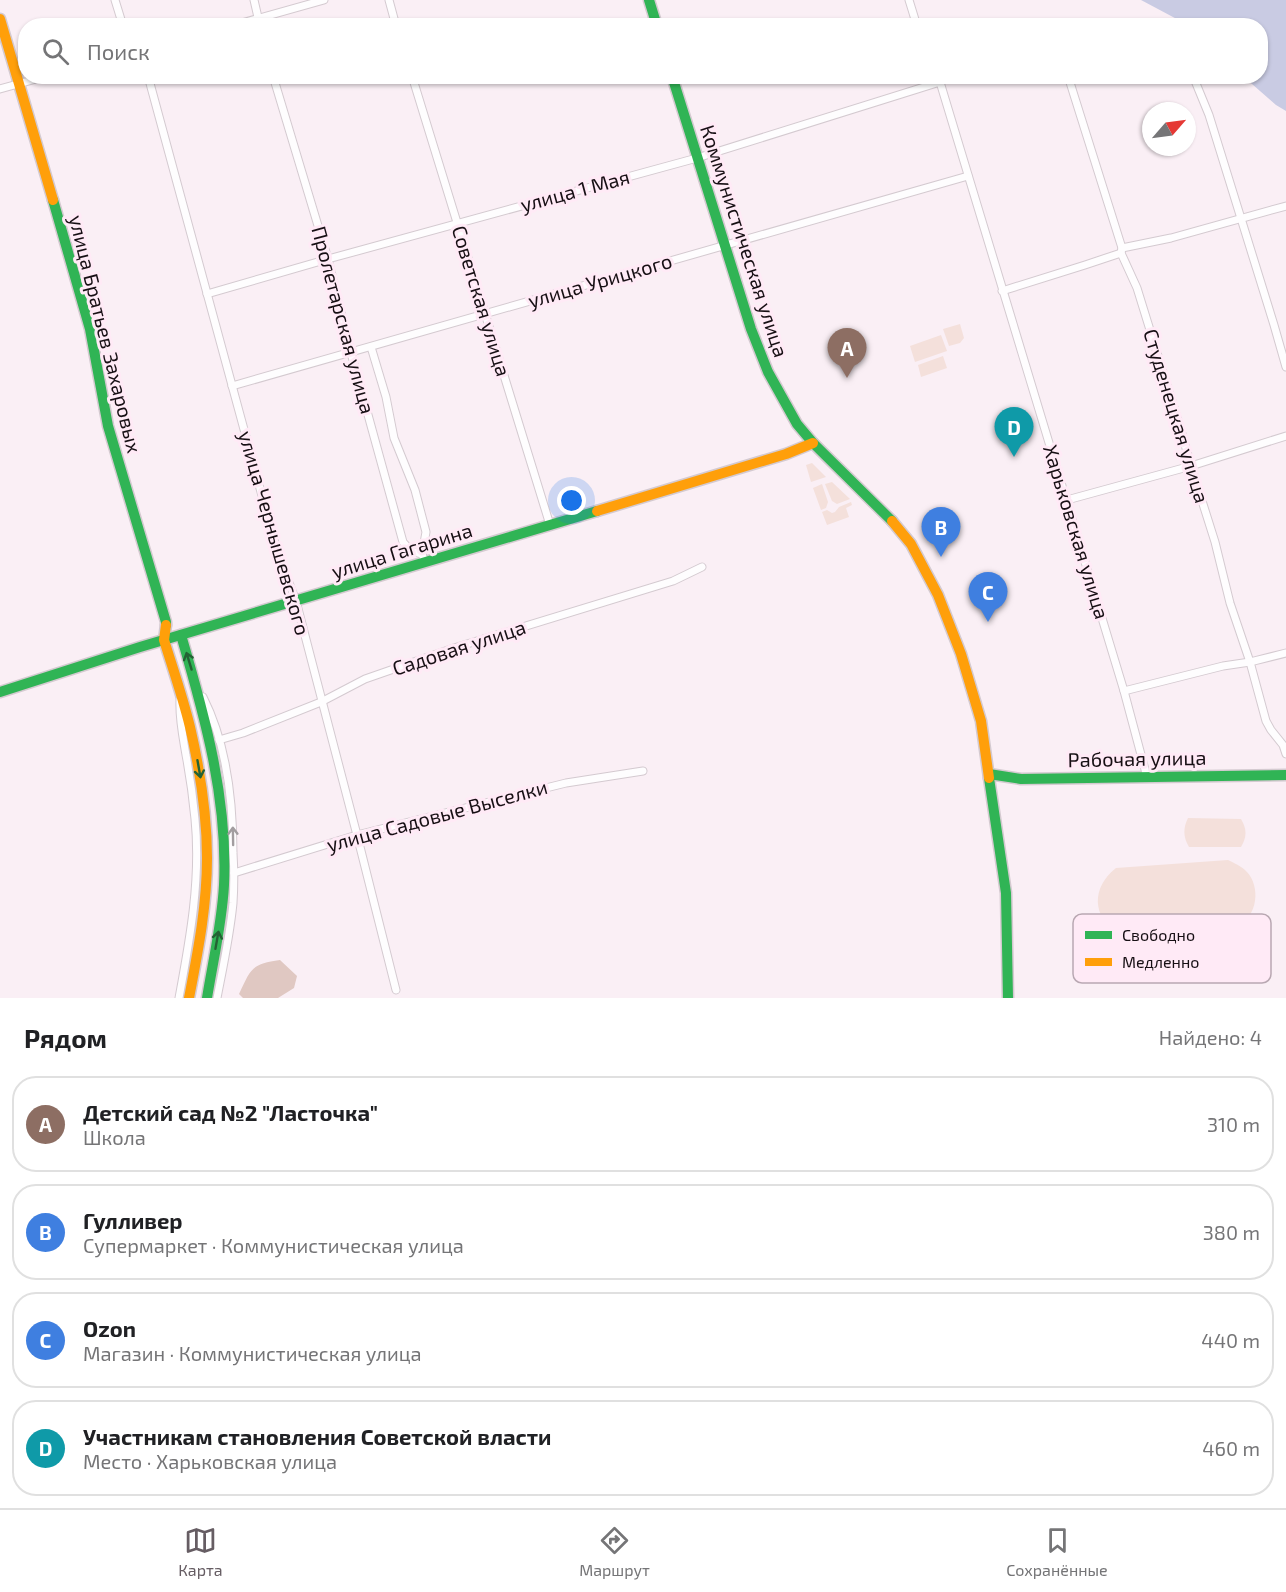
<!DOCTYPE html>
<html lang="ru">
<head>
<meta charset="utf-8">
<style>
	body { margin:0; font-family:"Exo 2",sans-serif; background:#f2f2f2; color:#202124 }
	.compass { position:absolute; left:1142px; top:102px; width:54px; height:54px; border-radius:50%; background:#fff; box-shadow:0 2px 4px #0004; rotate:62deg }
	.you { position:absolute; left:572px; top:501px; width:21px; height:21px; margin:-15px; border:4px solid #fff; border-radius:50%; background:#1a73e8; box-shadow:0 0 0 9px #1a73e833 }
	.badge { display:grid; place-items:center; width:39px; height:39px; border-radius:50%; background:#665d63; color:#fff; font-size:20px; font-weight:700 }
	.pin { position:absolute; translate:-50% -50px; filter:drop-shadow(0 2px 3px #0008) }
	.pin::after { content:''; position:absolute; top:32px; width:21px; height:18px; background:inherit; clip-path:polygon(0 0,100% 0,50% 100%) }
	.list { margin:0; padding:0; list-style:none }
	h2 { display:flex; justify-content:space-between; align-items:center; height:78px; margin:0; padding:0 24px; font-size:26px }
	h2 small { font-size:20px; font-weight:400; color:#757577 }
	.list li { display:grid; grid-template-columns:39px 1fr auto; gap:18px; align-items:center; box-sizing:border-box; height:96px; margin:0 12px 12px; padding:0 12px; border:2px solid #e0e0e0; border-radius:24px }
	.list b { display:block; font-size:22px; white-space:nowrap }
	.list p { margin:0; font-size:20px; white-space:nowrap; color:#757577 }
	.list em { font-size:20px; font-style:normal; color:#757577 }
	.icon { flex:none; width:33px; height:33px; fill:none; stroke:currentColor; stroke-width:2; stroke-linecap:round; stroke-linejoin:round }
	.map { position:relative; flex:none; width:1286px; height:998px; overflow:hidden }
	.search { position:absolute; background:#fff; box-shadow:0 2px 4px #0004; left:18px; right:18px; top:18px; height:66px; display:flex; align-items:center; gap:15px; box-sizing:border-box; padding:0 21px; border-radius:24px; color:#757577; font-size:22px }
	.sheet { height:510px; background:#fff }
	nav { display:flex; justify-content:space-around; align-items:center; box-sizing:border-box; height:84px; border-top:2px solid #e0e0e0; background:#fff; font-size:16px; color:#757577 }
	nav a { display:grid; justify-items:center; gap:3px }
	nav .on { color:#665d63 }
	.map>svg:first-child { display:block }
	.green { fill:#f4e0db }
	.forest { fill:#e0c8c2 }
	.water { fill:#c9cbe3 }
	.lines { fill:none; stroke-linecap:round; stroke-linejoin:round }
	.street-casing { stroke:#d4cad0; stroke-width:9 }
	.fast-casing { stroke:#d4cad0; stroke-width:13 }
	.slow-casing { stroke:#d4cad0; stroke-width:13 }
	.street { stroke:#fefdfe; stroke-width:7 }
	.fast { stroke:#30b455; stroke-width:10 }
	.slow { stroke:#ff9f0a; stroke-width:10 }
	.oneway { stroke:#246234 }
	.oneway2 { stroke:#a29ea0 }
	.labels { text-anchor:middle; stroke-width:6; stroke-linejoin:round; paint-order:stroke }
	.street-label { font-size:20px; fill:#170f14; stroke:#ffeaf6 }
	.key { fill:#ffeaf6; stroke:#b9a8b2; stroke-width:1.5 }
	.key-label { font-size:16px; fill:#170f14 }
</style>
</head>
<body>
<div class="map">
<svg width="1286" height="998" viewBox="0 0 1286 998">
	<rect width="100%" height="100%" fill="#faeff5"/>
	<g class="green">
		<polygon points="960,324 964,338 960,343 949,346 943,329"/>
		<polygon points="941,335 947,351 915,362 910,346"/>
		<polygon points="943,356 947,368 921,377 918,365"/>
		<polygon points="812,463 826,477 811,482 806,465"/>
		<polygon points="832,482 850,499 837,504 832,501 825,484"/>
		<polygon points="822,484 828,502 826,508 821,510 813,488"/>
		<polygon points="851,502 852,505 846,508 849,517 827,525 822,512 827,510 832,513 835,512 839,507"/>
		<path d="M1188,818L1241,819C1247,829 1247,837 1241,847H1189C1183,837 1183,828 1188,818Z"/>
		<path d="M1228,860C1232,862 1237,864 1241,867C1259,878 1260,907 1245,921C1242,924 1237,927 1233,929L1118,935C1092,916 1091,888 1116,868Z"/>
	</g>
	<path class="forest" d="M280,960L297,976L294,988L278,998H243L239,994C251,969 251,964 280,960Z"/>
	<polygon class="water" points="1141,0 1286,0 1286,111 1276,105 1244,77 1260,76 1260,26 1188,25"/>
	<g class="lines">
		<defs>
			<g id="street">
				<polyline points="115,0 123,26"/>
				<polyline points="254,0 260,26"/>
				<polyline points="389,0 396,26"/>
				<polyline points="909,0 917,26"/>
				<polyline points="231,26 324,0"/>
				<polyline points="148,76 277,551 296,601 357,835 396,990"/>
				<polyline points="273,76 328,259 351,353 403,542 411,551 422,554 425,563"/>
				<polyline points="412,76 550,525"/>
				<polyline points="1068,76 1122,248 1121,253 1137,288 1180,427 1191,466 1215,542 1230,603 1250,662 1266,721 1271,730 1283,745 1286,754"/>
				<polyline points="1193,76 1209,115 1274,325 1286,367"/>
				<polyline points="0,89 47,76"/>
				<polyline points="1122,248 1171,238 1286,206"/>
				<polyline points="1002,291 1085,265 1121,253"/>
				<polyline points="207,294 328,259 697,158 940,82 1124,691 1147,777"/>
				<polyline points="371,347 386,397 394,438 415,490 426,532 422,554"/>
				<polyline points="232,386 968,176"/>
				<polyline points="1067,500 1191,466 1286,436"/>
				<polyline points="1124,691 1223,666 1250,662 1286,653"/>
				<path d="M203,697C227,744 233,800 233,853C234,869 234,887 233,903C230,935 223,967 217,998"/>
				<polyline points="219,740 243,733 321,702 365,679 454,648 673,581 702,567"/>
				<polyline points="234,873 357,835 566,783 643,771"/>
				<path d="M179,998C190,939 201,879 195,819C193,798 190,776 186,755C183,737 179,719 180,700"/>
			</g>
			<g id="fast">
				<polyline points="649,0 657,26"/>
				<polyline points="672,76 751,329 768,372 797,424 813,443 892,521"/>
				<polyline points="53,200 90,329 108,426 166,622 166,625"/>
				<path d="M181,635C205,717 228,799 224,885C222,923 213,961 207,998"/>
				<polyline points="0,692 140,647 597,511"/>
				<polyline points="989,774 1021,779 1286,775"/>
				<polyline points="989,778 1006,893 1008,998"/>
			</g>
			<g id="slow">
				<polyline points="0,19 53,200"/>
				<polyline points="597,511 786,454 813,443"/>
				<polyline points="892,521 911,544 938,595 961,654 981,721 989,778"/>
				<path d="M166,625L164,640C173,669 183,698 190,727C200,770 207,814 207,858C207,906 198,951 189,998"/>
			</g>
		</defs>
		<use href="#street" class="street-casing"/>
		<use href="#fast" class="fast-casing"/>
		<use href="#slow" class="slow-casing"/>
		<use href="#street" class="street"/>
		<use href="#fast" class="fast"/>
		<use href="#slow" class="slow"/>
	</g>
	<defs><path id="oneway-shaft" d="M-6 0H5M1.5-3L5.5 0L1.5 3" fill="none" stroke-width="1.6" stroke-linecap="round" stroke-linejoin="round" transform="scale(1.5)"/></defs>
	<g class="oneway">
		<use href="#oneway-shaft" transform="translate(189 661) rotate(-107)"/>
		<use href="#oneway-shaft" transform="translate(199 769) rotate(80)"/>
		<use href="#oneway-shaft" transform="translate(217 940) rotate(-80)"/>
	</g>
	<use class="oneway2" href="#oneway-shaft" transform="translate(233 836) rotate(-91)"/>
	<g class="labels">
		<g class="street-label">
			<text transform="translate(575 191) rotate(-15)" y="7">улица 1 Мая</text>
			<text transform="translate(744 241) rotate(72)" y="7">Коммунистическая улица</text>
			<text transform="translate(600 281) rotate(-16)" y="7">улица Урицкого</text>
			<text transform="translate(481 301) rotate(73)" y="7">Советская улица</text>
			<text transform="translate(343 320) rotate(75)" y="7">Пролетарская улица</text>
			<text transform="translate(105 334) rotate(76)" y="7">улица Братьев Захаровых</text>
			<text transform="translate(1176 416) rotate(73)" y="7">Студенецкая улица</text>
			<text transform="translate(1076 532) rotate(73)" y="7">Харьковская улица</text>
			<text transform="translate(274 533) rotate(74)" y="7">улица Чернышевского</text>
			<text transform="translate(402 551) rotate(-17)" y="7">улица Гагарина</text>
			<text transform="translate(459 648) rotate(-18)" y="7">Садовая улица</text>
			<text transform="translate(1137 759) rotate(-1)" y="7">Рабочая улица</text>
			<text transform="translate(437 816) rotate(-15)" y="7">улица Садовые Выселки</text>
		</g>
	</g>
	<rect x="1073" y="914" width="198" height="69" rx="9" class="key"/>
	<rect x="1085" y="931" width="27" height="8" fill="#30b455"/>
	<rect x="1085" y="958" width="27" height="8" fill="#ff9f0a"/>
	<g class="key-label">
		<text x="1122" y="941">Свободно</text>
		<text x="1122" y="968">Медленно</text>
	</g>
</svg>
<svg class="compass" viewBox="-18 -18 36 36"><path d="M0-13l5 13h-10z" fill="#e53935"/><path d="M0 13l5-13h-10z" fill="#757577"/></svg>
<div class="you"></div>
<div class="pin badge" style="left:847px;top:378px;background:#8d6e63">A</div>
<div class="pin badge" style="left:941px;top:557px;background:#3f7fe0">B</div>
<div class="pin badge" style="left:988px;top:622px;background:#3f7fe0">C</div>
<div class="pin badge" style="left:1014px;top:457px;background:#0f9aa8">D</div>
<div class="search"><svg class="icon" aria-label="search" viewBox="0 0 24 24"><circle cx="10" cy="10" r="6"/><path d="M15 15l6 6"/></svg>Поиск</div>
</div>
<section class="sheet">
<h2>Рядом<small>Найдено: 4</small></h2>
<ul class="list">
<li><span class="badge" style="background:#8d6e63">A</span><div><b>Детский сад №2 &quot;Ласточка&quot;</b><p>Школа</p></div><em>310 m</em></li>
<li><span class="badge" style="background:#3f7fe0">B</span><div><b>Гулливер</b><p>Супермаркет · Коммунистическая улица</p></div><em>380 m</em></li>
<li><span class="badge" style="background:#3f7fe0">C</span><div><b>Ozon</b><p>Магазин · Коммунистическая улица</p></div><em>440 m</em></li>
<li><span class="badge" style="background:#0f9aa8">D</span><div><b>Участникам становления Советской власти</b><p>Место · Харьковская улица</p></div><em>460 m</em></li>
</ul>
</section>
<nav>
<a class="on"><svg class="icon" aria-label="map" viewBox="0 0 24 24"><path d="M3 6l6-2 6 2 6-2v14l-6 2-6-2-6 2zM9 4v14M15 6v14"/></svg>Карта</a>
<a><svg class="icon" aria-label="directions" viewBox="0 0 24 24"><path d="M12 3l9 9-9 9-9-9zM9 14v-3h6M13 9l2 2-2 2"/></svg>Маршрут</a>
<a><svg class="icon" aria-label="saved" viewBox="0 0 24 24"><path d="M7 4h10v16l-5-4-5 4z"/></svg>Сохранённые</a>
</nav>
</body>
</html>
